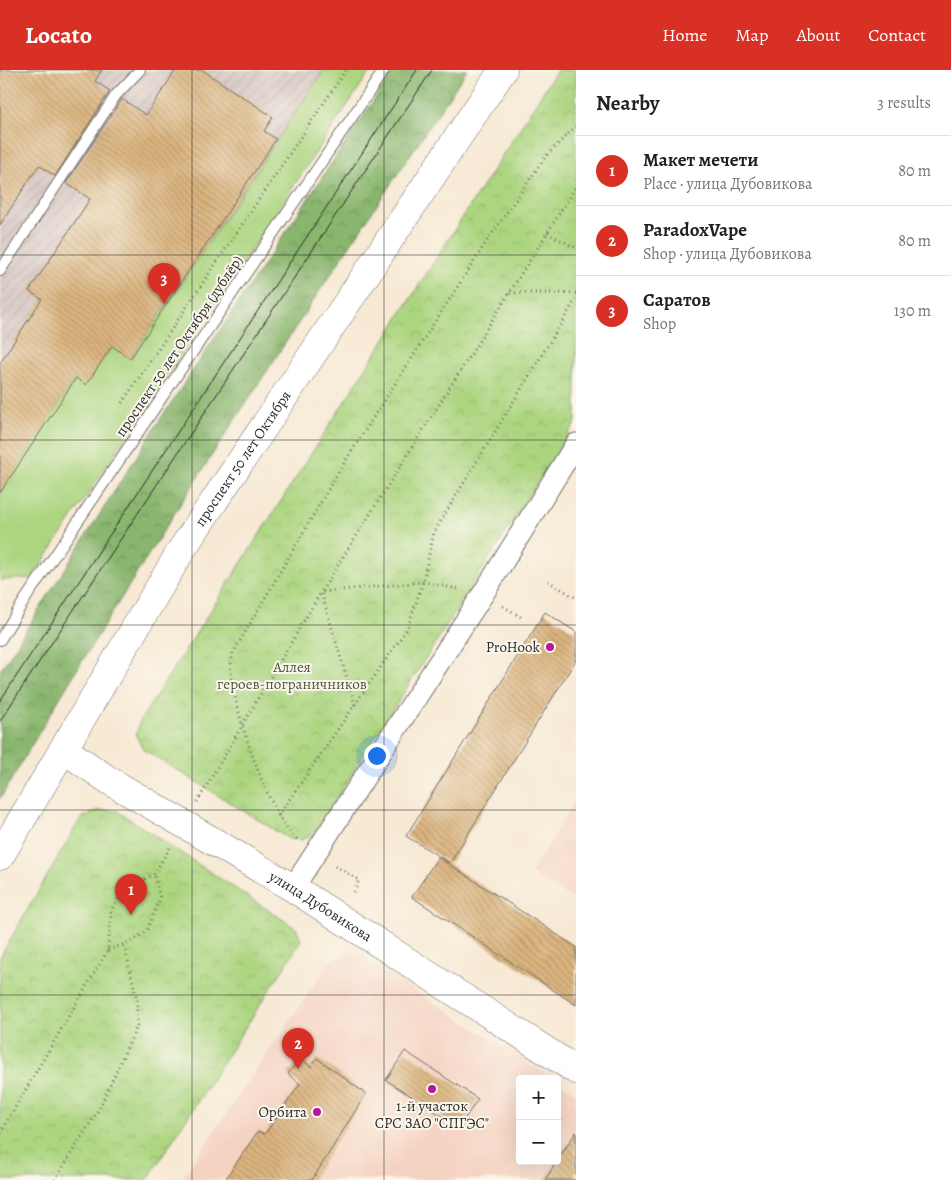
<!DOCTYPE html>
<html lang="en">
<head>
<meta charset="utf-8">
<style>
	body { margin:0; font-family:Alegreya,serif; background:#f2f2f2; color:#222 }
	.controls { position:absolute; right:15px; bottom:15px; display:grid; overflow:hidden; border-radius:5px; box-shadow:0 5px 20px #0002 }
	.controls button { width:45px; height:45px; display:grid; place-items:center; padding:0; border:0; border-bottom:1px solid #e0e0e0; background:#fff; color:#222; font:25px sans-serif }
	.you { position:absolute; left:376px; top:685px; width:18px; height:18px; margin:-12px; border:4px solid #fff; border-radius:50%; background:#1a73e8; box-shadow:0 0 0 8px #1a73e833 }
	.badge { display:grid; place-items:center; width:32px; height:32px; border-radius:50%; background:#d93025; color:#fff; font-size:16px; font-weight:700 }
	.pin { position:absolute; translate:-50% -41px; filter:drop-shadow(0 1px 2px #0008) }
	.pin::after { content:''; position:absolute; top:26px; width:18px; height:15px; background:inherit; clip-path:polygon(0 0,100% 0,50% 100%) }
	.list { margin:0; padding:0; list-style:none }
	h2 { display:flex; justify-content:space-between; align-items:center; height:65px; margin:0; padding:0 20px; font-size:21px }
	h2 small { font-size:16px; font-weight:400; color:#767676 }
	.list li { display:grid; grid-template-columns:32px 1fr auto; gap:15px; align-items:center; box-sizing:border-box; height:70px; padding:0 20px; border-top:1px solid #e0e0e0 }
	.list b { display:block; font-size:19px; white-space:nowrap }
	.list p { margin:0; font-size:16px; white-space:nowrap; color:#767676 }
	.list em { font-size:16px; font-style:normal; color:#767676 }
	.map { position:relative; flex:none; width:576px; height:1110px; overflow:hidden }
	header { display:flex; align-items:center; gap:30px; box-sizing:border-box; height:70px; padding:0 25px; background:#d93025; color:#fff }
	header strong { font-size:24px }
	nav { display:flex; gap:28px; margin-inline-start:auto; font-size:18px }
	main { display:flex }
	aside { flex:1; background:#fff }
	.map>svg:first-child { display:block }
	.built { fill:#f5d3c2 }
	.industrial { fill:url(#industrial-furrows) }
	.grass { fill:#acd580; stroke:#6c8056 }
	.forest { fill:url(#forest-crowns); stroke:#5a704c }
	.park { fill:url(#park-crowns); stroke:#6c8056 }
	.building { fill:url(#building-back-hatch) }
	.lines { fill:none; stroke-linecap:round; stroke-linejoin:round }
	.lane-casing { stroke:#726e66; stroke-width:12 }
	.street-casing { stroke:#726e66; stroke-width:23 }
	.secondary-casing { stroke:#726e66; stroke-width:29 }
	.primary-casing { stroke:#726e66; stroke-width:29 }
	.path { stroke:#726e66; stroke-width:3; stroke-dasharray:1 4; stroke-linecap:butt }
	.lane { stroke:#fff; stroke-width:10 }
	.street { stroke:#fff; stroke-width:21 }
	.secondary { stroke:#fff; stroke-width:28 }
	.primary { stroke:#fff; stroke-width:28 }
	.tram { stroke:#2b2b2b; stroke-width:1 }
	.grid { fill:none; stroke:#2b2b2b; stroke-width:1; stroke-opacity:0.55 }
	.poi-dot { fill:#b5179e; stroke:#fbf7ec; stroke-width:2 }
	.labels { text-anchor:middle; stroke-width:4; stroke-linejoin:round; paint-order:stroke }
	.street-label { font-size:15px; fill:#2b2b2b; stroke:#fbf7ec }
	.poi-label { font-size:15px; fill:#2b2b2b; stroke:#fbf7ec; text-anchor:end }
	.park-label { font-size:15px; fill:#4b5640; stroke:#fbf7ec }
</style>
</head>
<body>
<header>
<strong>Locato</strong>
<nav><a>Home</a><a>Map</a><a>About</a><a>Contact</a></nav>
</header>
<main>
<div class="map">
<svg width="576" height="1110" viewBox="0 0 576 1110">
	<defs>
		<pattern id="industrial-furrows" width="10" height="10" patternUnits="userSpaceOnUse" patternTransform="scale(1.25)"><rect width="10" height="10" fill="#d1c0bd"/><path d="M-1 1l2-2M0 10L10 0M9 11l2-2" fill="none" stroke="#b4a5a3"/></pattern>
		<pattern id="forest-crowns" width="20" height="18" patternUnits="userSpaceOnUse" patternTransform="scale(1.25)"><rect width="20" height="18" fill="#89b66e"/><path d="M2 6a3 3 0 1 1 6 0M12 15a3 3 0 1 1 6 0" fill="none" stroke="#70945b"/></pattern>
		<pattern id="park-crowns" width="20" height="18" patternUnits="userSpaceOnUse" patternTransform="scale(1.25)"><rect width="20" height="18" fill="#acd580"/><path d="M2 6a3 3 0 1 1 6 0M12 15a3 3 0 1 1 6 0" fill="none" stroke="#94b76f"/></pattern>
		<pattern id="building-back-hatch" width="6" height="6" patternUnits="userSpaceOnUse" patternTransform="scale(1.25)"><rect width="6" height="6" fill="#dcb57f"/><path d="M-1 5l2 2M0 0l6 6M5-1l2 2" fill="none" stroke="#b39368"/></pattern>
	</defs>
	<rect width="100%" height="100%" fill="#fbf7ec"/>
	<filter id="ink" filterUnits="userSpaceOnUse"><feTurbulence type="fractalNoise" baseFrequency=".02" numOctaves="2"/><feDisplacementMap in="SourceGraphic" scale="10" xChannelSelector="R" yChannelSelector="G"/><feConvolveMatrix kernelMatrix="1 2 1 2 8 2 1 2 1" color-interpolation-filters="sRGB"/></filter>
	<filter id="wash" filterUnits="userSpaceOnUse"><feTurbulence type="fractalNoise" baseFrequency=".0096" numOctaves="4" result="noise"/><feDisplacementMap in="SourceGraphic" scale="20" xChannelSelector="R" yChannelSelector="G"/><feGaussianBlur stdDeviation="1.12" result="paint"/><feColorMatrix in="noise" values="0 0 0 0 0 0 0 0 0 0 0 0 0 0 0 0 0 1.4 0 .05"/><feComposite in="paint" operator="in"/></filter>
	<g filter="url(#wash)">
		<rect width="100%" height="100%" fill="#f7e9d4"/>
		<g class="built">
			<polygon points="576,729 576,831 531,803"/>
			<polygon points="355,882 554,1009 520,1009 520,1091 557,1091 557,1011 576,1023 576,1110 181,1110 330,892 341,886"/>
		</g>
		<polygon class="industrial" points="0,0 324,0 130,289 86,315 76,309 0,423"/>
		<polygon class="grass" points="324,0 371,0 32,508 0,510 0,423 76,308 86,314 112,276 131,288"/>
		<path class="forest" d="M394,0H467C307,240 145,479 0,729V601L163,345Z"/>
		<g class="park">
			<polygon points="557,0 576,0 576,352 315,762 302,770 289,769 143,679 136,666 140,651"/>
			<polygon points="99,740 117,741 297,859 301,871 147,1110 0,1110 0,887 81,748"/>
		</g>
		<g id="blocks">
			<g class="building">
				<polygon points="0,0 102,0 95,11 110,21 55,106 39,95 0,155"/>
				<polygon points="176,0 202,0 273,47 264,61 276,69 130,289 112,276 86,315 76,308 0,423 0,293 42,229 29,221 90,129 66,113 122,29 146,45"/>
				<polygon points="545,542 576,562 576,590 450,793 406,766"/>
				<polygon points="438,787 576,877 576,935 412,827"/>
				<polygon points="405,981 478,1029 459,1057 386,1010"/>
				<polygon points="300,988 311,997 317,988 366,1024 312,1110 225,1110 258,1061 265,1064 300,1014 288,1004"/>
				<polygon points="576,1062 576,1110 545,1110 557,1091"/>
			</g>
		</g>
	</g>
	<g filter="url(#ink)">
		<use href="#blocks" fill-opacity="0" stroke="#726e66" stroke-width="1"/>
		<g class="lines">
			<defs>
				<g id="lane">
					<polyline points="0,201 116,25 140,0"/>
					<polyline points="0,570 26,528 384,0"/>
				</g>
				<polyline id="street" points="293,818 483,524 576,374"/>
				<g id="secondary">
					<path id="s1" d="M63,679L110,711L293,818L576,1000"/>
				</g>
				<g id="primary">
					<path id="s2" d="M0,786L182,479L503,0"/>
				</g>
			</defs>
			<use href="#lane" class="lane-casing"/>
			<use href="#street" class="street-casing"/>
			<use href="#secondary" class="secondary-casing"/>
			<use href="#primary" class="primary-casing"/>
			<g class="path">
				<polyline points="547,163 576,178"/>
				<polyline points="510,223 576,223"/>
				<polyline points="122,333 346,0"/>
				<polyline points="548,511 576,528"/>
				<polyline points="503,536 524,549"/>
				<polyline points="355,635 321,522 423,512 458,519"/>
				<polyline points="197,732 321,522 576,117"/>
				<polyline points="278,746 407,559 423,512 434,462 576,229"/>
				<path d="M297,769C268,745 234,640 231,602C230,596 232,589 233,583L339,401L485,174L546,86L576,56"/>
				<polyline points="335,796 359,810 353,825"/>
				<polyline points="108,880 133,871 147,860 160,828 154,804"/>
				<polyline points="0,1063 108,880 111,840 125,819 154,804 171,776"/>
				<polyline points="55,1110 99,1039 137,956 137,930 124,874"/>
			</g>
			<use href="#lane" class="lane"/>
			<use href="#street" class="street"/>
			<use href="#secondary" class="secondary"/>
			<use href="#primary" class="primary"/>
			<g class="tram">
				<polyline points="0,631 417,0"/>
				<polyline points="0,651 432,0"/>
			</g>
		</g>
	</g>
	<path class="grid" d="M192,0V1110M384,0V1110M0,185H576M0,370H576M0,555H576M0,740H576M0,925H576"/>
	<g class="poi-dot">
		<circle cx="550" cy="577" r="5"/>
		<circle cx="432" cy="1019" r="5"/>
		<circle cx="317" cy="1042" r="5"/>
	</g>
	<g class="labels">
		<g class="street-label">
			<text transform="translate(179 276) rotate(-56)" y="5">проспект 50 лет Октября (дублёр)</text>
			<text dy="5" stroke="none"><textPath href="#s2" startOffset="466">проспект 50 лет Октября</textPath></text>
			<text dy="5" stroke="none"><textPath href="#s1" startOffset="302">улица Дубовикова</textPath></text>
		</g>
		<g class="poi-label">
			<text x="540" y="582">ProHook</text>
			<text x="432" y="1041" text-anchor="middle">1-й участок<tspan x="432" dy="17">СРС ЗАО "СПГЭС"</tspan></text>
			<text x="307" y="1047">Орбита</text>
		</g>
		<g class="park-label">
			<text x="292" y="602">Аллея<tspan x="292" dy="17">героев-пограничников</tspan></text>
		</g>
	</g>
</svg>
<div class="controls">
<button>+</button>
<button>−</button>
</div>
<div class="you"></div>
<div class="pin badge" style="left:131px;top:845px">1</div>
<div class="pin badge" style="left:298px;top:999px">2</div>
<div class="pin badge" style="left:164px;top:234px">3</div>
</div>
<aside>
<h2>Nearby<small>3 results</small></h2>
<ul class="list">
<li><span class="badge">1</span><div><b>Макет мечети</b><p>Place · улица Дубовикова</p></div><em>80 m</em></li>
<li><span class="badge">2</span><div><b>ParadoxVape</b><p>Shop · улица Дубовикова</p></div><em>80 m</em></li>
<li><span class="badge">3</span><div><b>Саратов</b><p>Shop</p></div><em>130 m</em></li>
</ul>
</aside>
</main>
</body>
</html>
